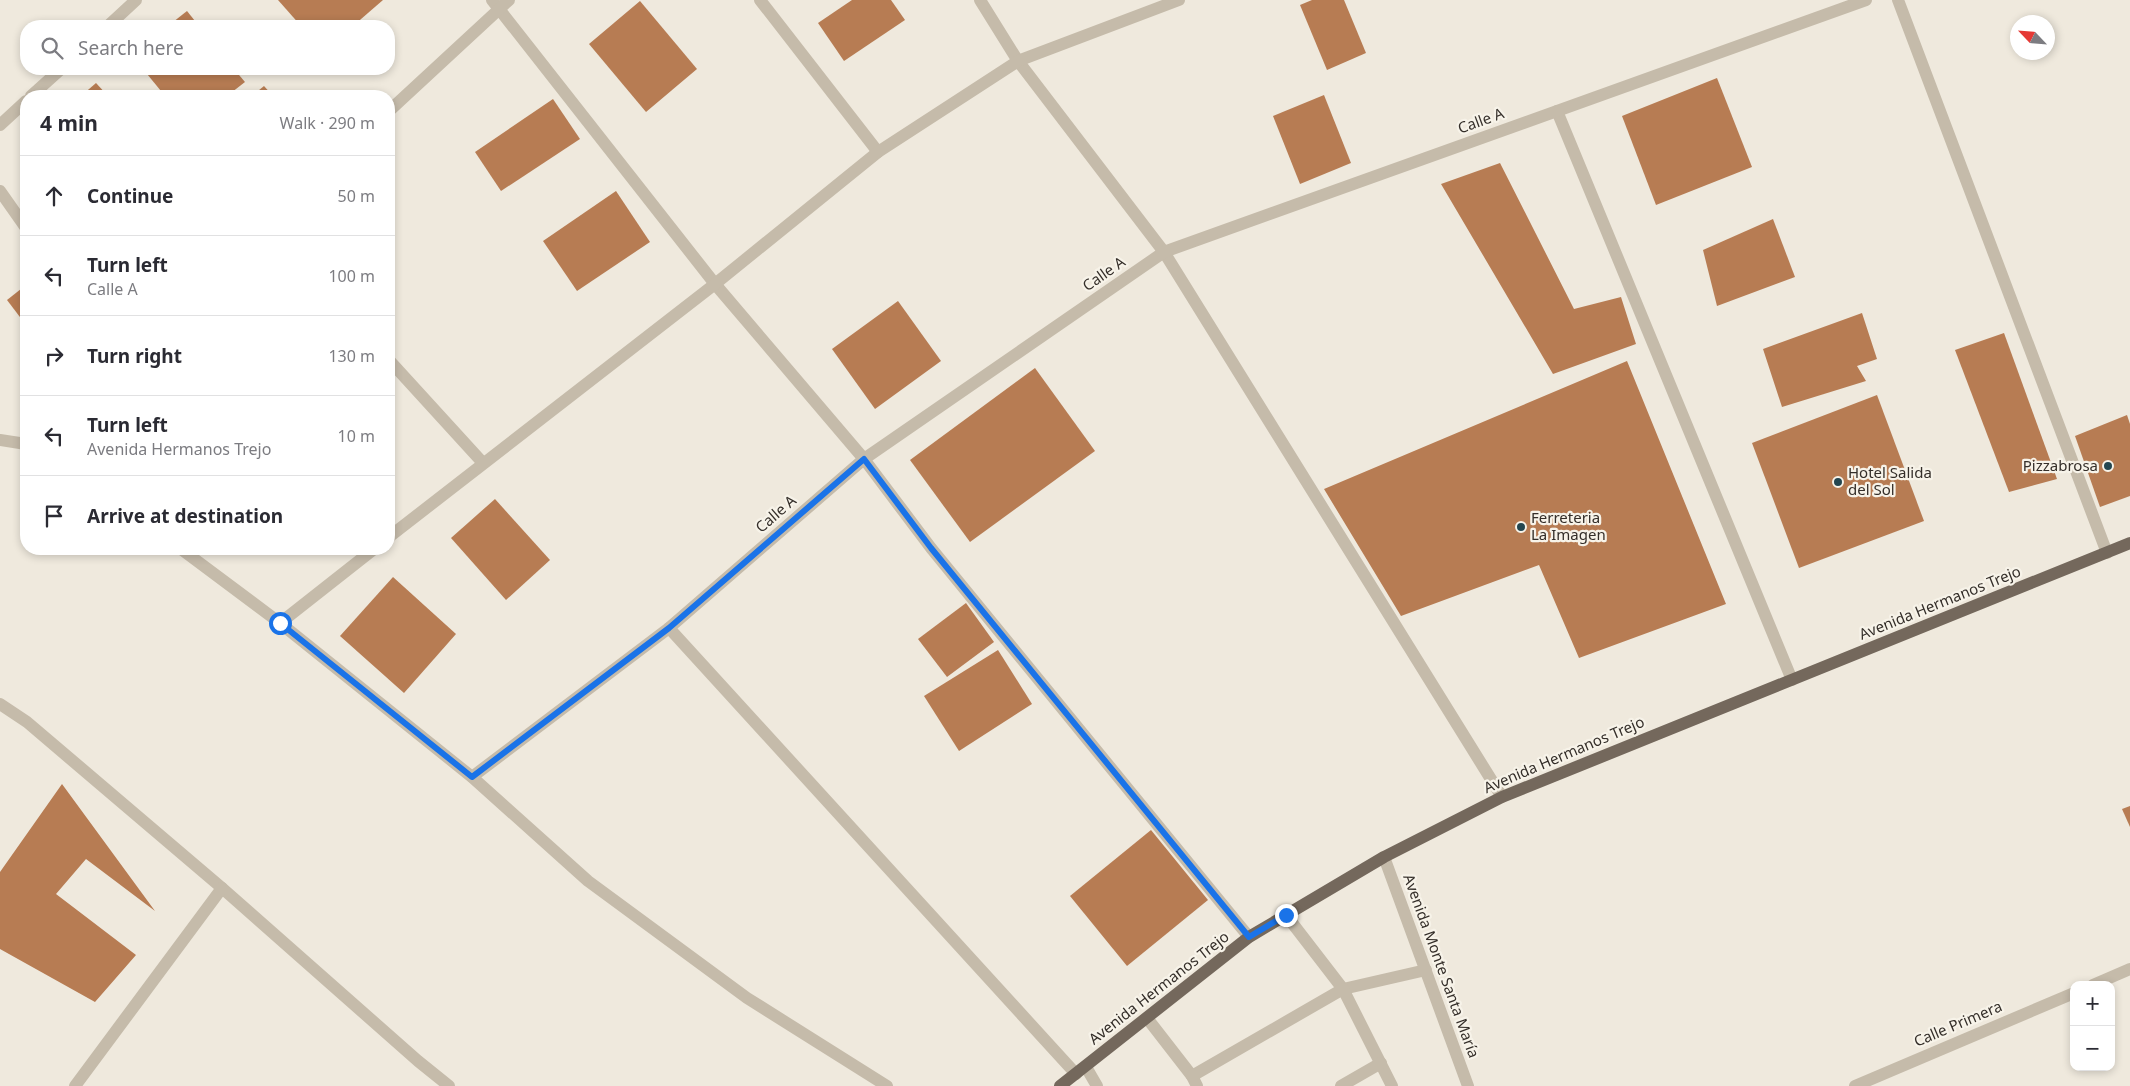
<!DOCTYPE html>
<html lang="en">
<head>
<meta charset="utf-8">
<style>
	body { margin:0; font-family:"Noto Sans",sans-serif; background:#f7f7f7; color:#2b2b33 }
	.controls { position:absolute; right:15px; bottom:15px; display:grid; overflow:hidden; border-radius:10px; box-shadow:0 2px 8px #0003 }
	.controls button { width:45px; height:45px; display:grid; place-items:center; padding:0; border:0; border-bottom:1px solid #e1e1e2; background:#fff; color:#2b2b33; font:25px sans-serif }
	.compass { position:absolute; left:2010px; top:15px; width:45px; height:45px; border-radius:50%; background:#fff; box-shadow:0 2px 8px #0003; rotate:296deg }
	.stop { position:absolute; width:15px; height:15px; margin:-11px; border:4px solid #1a73e8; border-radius:50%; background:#fff }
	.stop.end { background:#1a73e8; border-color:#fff; box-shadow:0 1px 5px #0008 }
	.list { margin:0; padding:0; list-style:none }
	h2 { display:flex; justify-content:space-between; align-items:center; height:65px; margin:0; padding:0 20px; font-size:21px }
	h2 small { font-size:16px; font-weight:400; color:#7c7c81 }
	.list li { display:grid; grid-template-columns:32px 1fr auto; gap:15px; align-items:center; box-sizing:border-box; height:80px; padding:0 20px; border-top:1px solid #e1e1e2 }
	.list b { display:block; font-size:19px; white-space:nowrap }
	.list p { margin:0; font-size:16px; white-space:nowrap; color:#7c7c81 }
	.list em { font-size:16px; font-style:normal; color:#7c7c81 }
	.icon { flex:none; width:28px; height:28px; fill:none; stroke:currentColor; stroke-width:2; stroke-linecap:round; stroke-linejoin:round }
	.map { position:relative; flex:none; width:2130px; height:1086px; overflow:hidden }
	.search { position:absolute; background:#fff; box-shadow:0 2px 8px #0003; left:20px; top:20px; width:375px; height:55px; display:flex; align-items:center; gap:12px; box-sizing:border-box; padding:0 18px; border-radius:20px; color:#7c7c81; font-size:19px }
	.panel { position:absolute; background:#fff; box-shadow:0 2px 8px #0003; left:20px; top:90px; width:375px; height:465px; border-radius:20px }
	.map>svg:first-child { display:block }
	.building { fill:#b77c53 }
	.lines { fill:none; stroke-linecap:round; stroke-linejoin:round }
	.service { stroke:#c5bbaa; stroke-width:12 }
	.minor { stroke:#c5bbaa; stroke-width:12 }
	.primary { stroke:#74685c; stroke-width:12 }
	.route { stroke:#1a73e8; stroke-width:6 }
	.poi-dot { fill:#234650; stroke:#f7f3e9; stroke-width:2 }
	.labels { text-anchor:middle; stroke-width:4.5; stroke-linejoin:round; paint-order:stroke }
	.street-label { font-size:15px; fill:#342e29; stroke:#f7f3e9 }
	.poi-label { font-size:15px; fill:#342e29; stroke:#f7f3e9; text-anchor:start }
</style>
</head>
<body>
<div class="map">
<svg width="2130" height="1086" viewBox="0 0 2130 1086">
	<rect width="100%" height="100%" fill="#efe9dd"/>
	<g class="building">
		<polygon points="278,0 383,0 353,26 301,26"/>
		<polygon points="852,0 891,0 905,20 844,61 818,23"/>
		<polygon points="1312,0 1344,0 1366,53 1327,70 1300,5"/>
		<polygon points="640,1 697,69 646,112 589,44"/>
		<polygon points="187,11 199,26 168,26"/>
		<polygon points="143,69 234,69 245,82 227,96 165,96"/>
		<polygon points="1717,78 1752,167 1656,205 1622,116"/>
		<polygon points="96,83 108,96 81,96"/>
		<polygon points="264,86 273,96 252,96"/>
		<polygon points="1324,95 1351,163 1300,184 1273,116"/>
		<polygon points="553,99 580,139 501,191 475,152"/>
		<polygon points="1500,163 1574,309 1621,297 1636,344 1553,374 1441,184"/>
		<polygon points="616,191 650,242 577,291 543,241"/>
		<polygon points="1773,219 1795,277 1717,306 1703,250"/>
		<polygon points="26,285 26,325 7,300"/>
		<polygon points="898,301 941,361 875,409 832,349"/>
		<polygon points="1862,313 1877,359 1857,366 1866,381 1782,407 1763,349"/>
		<polygon points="2004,333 2057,479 2009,492 1955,350"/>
		<polygon points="1627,361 1726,604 1579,658 1539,565 1401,616 1324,489"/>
		<polygon points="1035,368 1095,451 970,542 910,460"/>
		<polygon points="1877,395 1924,521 1799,568 1752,443"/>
		<polygon points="2127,415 2130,424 2130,496 2100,507 2075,436"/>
		<polygon points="495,499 550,560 506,600 451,538"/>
		<polygon points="393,577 456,634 404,693 340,636"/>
		<polygon points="966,603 994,642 947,677 918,639"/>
		<polygon points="998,650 1032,704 959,751 924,696"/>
		<polygon points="62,784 155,911 86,859 56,894 136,955 95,1002 0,949 0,872"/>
		<polygon points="2130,806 2130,827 2122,809"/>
		<polygon points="1151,830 1208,900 1127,966 1070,896"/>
	</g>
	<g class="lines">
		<g class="service">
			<polyline points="1286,915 1343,989 1426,970"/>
			<polyline points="1147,1018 1192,1076"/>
			<polyline points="1086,1067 1097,1086"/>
			<polyline points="1197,1086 1192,1076 1343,989 1392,1086"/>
			<polyline points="1341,1086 1381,1063"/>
		</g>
		<g class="minor">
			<polyline points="492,0 715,284 864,459 931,548 1249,937"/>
			<polyline points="760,0 878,152"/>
			<polyline points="980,0 1018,61 1164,252 1502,797"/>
			<polyline points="1898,0 2107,553"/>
			<polyline points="108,26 136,0"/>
			<polyline points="31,96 61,69"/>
			<polyline points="389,111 509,0"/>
			<polyline points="1557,111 1792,680"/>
			<polyline points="0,125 26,101"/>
			<polyline points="0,191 26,228"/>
			<polyline points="389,360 483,463"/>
			<polyline points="0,440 26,444"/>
			<polyline points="389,537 715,284 878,152 1018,61 1179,0"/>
			<polyline points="181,549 280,623 472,777 588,881 747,998 887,1086"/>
			<polyline points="280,623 374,549"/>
			<polyline points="669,628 1076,1074"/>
			<polyline points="0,704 27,722 222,888 418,1061 449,1086"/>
			<polyline points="472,777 669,628 864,459 1164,252 1866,0"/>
			<polyline points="1384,857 1468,1086"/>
			<polyline points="2093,985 2130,969"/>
			<polyline points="75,1086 222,888"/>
			<polyline points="1855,1086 2074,993"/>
		</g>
		<polyline class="primary" points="1060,1086 1249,937 1384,857 1502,797 2130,543"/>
	</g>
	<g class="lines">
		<polyline class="route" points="280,623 472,777 669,628 864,459 931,548 1249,937 1286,915"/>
	</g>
	<g class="poi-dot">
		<circle cx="2108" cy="466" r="5"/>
		<circle cx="1838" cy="482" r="5"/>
		<circle cx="1521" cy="527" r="5"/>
	</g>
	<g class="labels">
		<g class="street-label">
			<text transform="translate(1481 121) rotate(-20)" y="5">Calle A</text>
			<text transform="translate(1104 274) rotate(-35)" y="5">Calle A</text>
			<text transform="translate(776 514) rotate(-41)" y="5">Calle A</text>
			<text transform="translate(1940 603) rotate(-22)" y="5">Avenida Hermanos Trejo</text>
			<text transform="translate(1564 755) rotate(-23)" y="5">Avenida Hermanos Trejo</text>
			<text transform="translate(1441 966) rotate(70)" y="5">Avenida Monte Santa María</text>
			<text transform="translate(1159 988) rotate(-38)" y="5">Avenida Hermanos Trejo</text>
			<text transform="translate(1958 1024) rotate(-23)" y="5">Calle Primera</text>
		</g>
		<g class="poi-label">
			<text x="2098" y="471" text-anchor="end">Pizzabrosa</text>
			<text x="1848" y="478">Hotel Salida<tspan x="1848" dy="17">del Sol</tspan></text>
			<text x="1531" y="523">Ferreteria<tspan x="1531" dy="17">La Imagen</tspan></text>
		</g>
	</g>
</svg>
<div class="controls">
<button>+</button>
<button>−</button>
</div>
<svg class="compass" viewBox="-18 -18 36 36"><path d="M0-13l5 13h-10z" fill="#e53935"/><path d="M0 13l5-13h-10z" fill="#7c7c81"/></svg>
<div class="stop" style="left:280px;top:623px"></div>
<div class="stop end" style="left:1286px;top:915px"></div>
<div class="search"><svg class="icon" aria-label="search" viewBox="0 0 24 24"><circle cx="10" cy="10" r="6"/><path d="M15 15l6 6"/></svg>Search here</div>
<section class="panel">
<h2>4 min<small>Walk · 290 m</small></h2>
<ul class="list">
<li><svg class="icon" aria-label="ahead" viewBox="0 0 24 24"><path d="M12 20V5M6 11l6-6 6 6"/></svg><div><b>Continue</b></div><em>50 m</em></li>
<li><svg class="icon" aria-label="left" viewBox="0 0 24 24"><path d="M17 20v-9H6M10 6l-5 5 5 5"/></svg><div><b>Turn left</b><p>Calle A</p></div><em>100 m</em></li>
<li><svg class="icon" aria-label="right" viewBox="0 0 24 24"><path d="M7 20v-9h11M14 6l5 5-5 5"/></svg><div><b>Turn right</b></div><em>130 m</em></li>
<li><svg class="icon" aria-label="left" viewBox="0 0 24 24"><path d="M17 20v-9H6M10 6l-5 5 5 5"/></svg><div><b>Turn left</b><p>Avenida Hermanos Trejo</p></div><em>10 m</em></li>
<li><svg class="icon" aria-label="arrive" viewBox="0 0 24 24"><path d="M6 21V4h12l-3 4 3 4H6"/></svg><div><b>Arrive at destination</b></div></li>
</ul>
</section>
</div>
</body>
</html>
